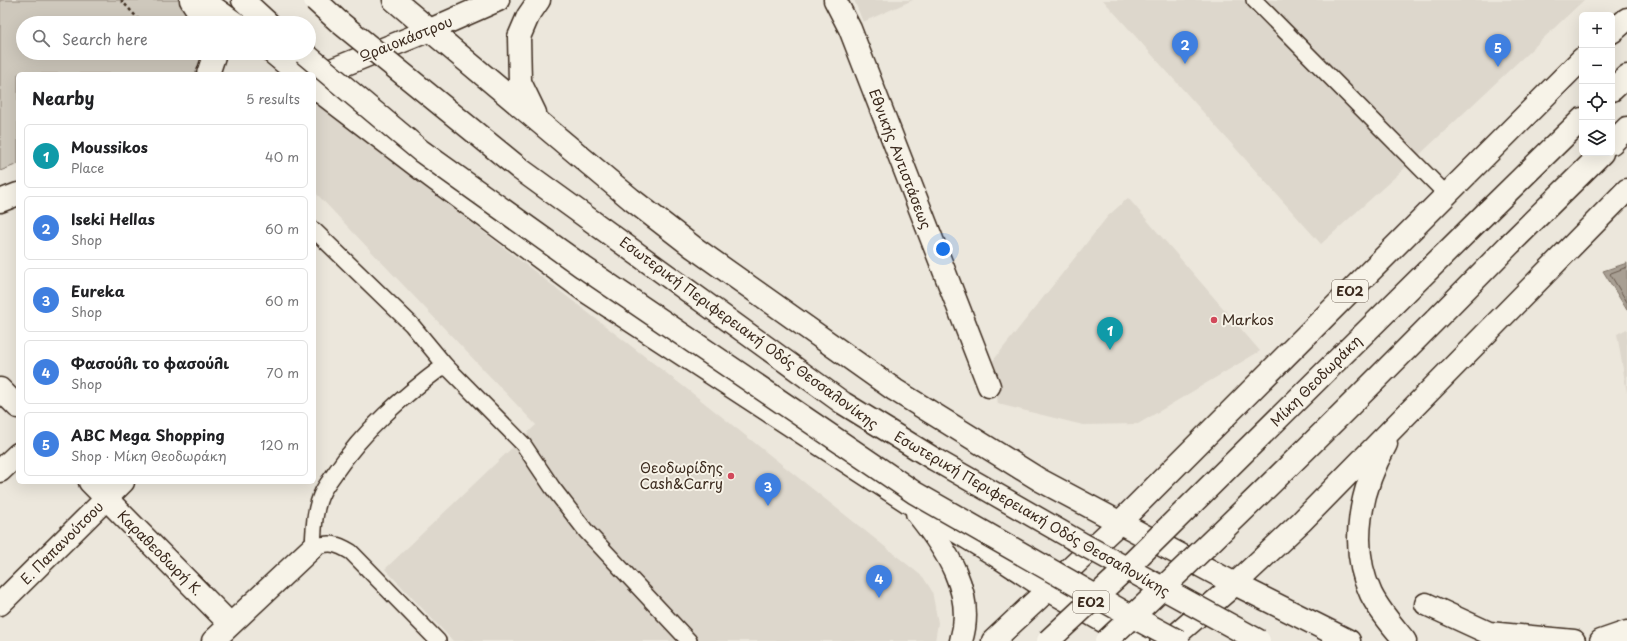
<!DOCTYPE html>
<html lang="en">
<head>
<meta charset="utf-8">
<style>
	body { margin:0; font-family:"Playpen Sans",sans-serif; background:#f2f2f2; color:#202124 }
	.controls { position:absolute; right:12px; top:12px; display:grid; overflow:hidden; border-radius:6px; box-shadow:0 4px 16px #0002 }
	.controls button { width:36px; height:36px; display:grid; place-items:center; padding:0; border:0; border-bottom:1px solid #e0e0e0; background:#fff; color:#202124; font:20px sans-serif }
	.you { position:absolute; left:943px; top:249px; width:14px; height:14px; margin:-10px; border:3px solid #fff; border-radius:50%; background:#1a73e8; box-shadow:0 0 0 6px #1a73e833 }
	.badge { display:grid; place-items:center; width:26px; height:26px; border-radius:50%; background:#0f766e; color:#fff; font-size:13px; font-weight:700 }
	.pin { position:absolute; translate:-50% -33px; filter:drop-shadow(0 1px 2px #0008) }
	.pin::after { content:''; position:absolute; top:21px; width:14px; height:12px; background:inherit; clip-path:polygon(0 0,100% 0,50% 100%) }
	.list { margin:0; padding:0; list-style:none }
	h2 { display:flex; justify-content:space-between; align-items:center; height:52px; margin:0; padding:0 16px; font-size:17px }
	h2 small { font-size:13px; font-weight:400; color:#757577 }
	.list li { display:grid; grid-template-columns:26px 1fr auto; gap:12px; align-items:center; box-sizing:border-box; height:64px; margin:0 8px 8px; padding:0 8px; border:1px solid #e0e0e0; border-radius:6px }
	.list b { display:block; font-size:15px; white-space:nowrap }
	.list p { margin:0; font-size:13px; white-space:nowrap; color:#757577 }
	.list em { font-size:13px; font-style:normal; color:#757577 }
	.icon { flex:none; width:22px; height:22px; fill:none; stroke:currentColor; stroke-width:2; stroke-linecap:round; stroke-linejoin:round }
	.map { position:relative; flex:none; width:1627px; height:641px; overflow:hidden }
	.search { position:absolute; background:#fff; box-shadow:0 4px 16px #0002; left:16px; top:16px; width:300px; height:44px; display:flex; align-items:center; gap:10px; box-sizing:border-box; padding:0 14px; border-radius:22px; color:#757577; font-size:15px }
	.panel { position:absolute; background:#fff; box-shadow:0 4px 16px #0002; left:16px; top:72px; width:300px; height:412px; border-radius:6px }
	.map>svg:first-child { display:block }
	.built { fill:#ddd7cc }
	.green { fill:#cec8bc; stroke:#84796d }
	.water { fill:#a89f93; stroke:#7c7064 }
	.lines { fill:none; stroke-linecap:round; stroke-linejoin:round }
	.shore { stroke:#67594d; stroke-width:1 }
	.service-casing { stroke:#3b2a1e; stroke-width:18 }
	.minor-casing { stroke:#3b2a1e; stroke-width:25 }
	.secondary-casing { stroke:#3b2a1e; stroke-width:25 }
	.trunk-casing { stroke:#3b2a1e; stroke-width:25 }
	.path { stroke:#3b2a1e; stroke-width:2.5; stroke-dasharray:3 3; stroke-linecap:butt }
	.service { stroke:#f7f3e8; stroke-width:15 }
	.minor { stroke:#f7f3e8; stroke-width:22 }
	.secondary { stroke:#f7f3e8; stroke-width:22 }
	.trunk { stroke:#f7f3e8; stroke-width:22 }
	.trunk-bridge-casing { stroke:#3b2a1e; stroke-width:25; stroke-linecap:butt }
	.trunk-bridge { stroke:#f7f3e8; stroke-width:22 }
	.poi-dot { fill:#d1495b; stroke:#f7f3e8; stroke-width:1.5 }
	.labels { text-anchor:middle; stroke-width:4; stroke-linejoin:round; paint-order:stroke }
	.shield { fill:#f7f3e8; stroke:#73665b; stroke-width:1 }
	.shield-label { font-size:13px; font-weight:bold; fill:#3b2a1e }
	.street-label { font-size:14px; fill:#3b2a1e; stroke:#f7f3e8 }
	.poi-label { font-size:14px; fill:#3b2a1e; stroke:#f7f3e8; text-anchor:start }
</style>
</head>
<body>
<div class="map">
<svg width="1627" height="641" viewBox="0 0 1627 641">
	<rect width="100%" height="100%" fill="#ece7dc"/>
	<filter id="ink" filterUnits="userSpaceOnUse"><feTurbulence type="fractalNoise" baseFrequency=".025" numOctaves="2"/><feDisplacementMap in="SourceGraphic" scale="8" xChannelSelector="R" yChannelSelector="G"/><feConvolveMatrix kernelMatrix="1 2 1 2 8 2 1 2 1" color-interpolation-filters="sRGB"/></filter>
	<g filter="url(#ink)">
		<g class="built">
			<polygon points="854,0 913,0 863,22"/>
			<polygon points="1103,0 1584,0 1416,158 1321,244"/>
			<polygon points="314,101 692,393 923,577 932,591 938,623 935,641 453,641 385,569 536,425 314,191"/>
			<polygon points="1128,198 1260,351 1138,424 1083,425 998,404 992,362 1108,216"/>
			<polygon points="1627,329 1627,393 1617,334"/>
		</g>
		<polygon class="green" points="0,0 182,0 193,23 23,23 23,53 201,53 202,63 195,74 18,74 18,164 0,171"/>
		<polygon class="water" points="1627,263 1627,310 1603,271"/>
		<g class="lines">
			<polyline class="shore" points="1627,267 1611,273 1610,274 1627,302"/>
			<defs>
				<g id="service">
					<polyline points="1254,0 1446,194"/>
					<polyline points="314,230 411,324 445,365 523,444 552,487 586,531 689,641"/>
					<path d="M438,641L351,552C336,543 330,542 313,547C314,529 314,508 323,491C326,485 331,479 335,473C364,430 403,396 445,365"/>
				</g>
				<g id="minor">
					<polyline points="835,0 850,29 989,386"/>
					<polyline points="0,389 18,407"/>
					<polyline points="0,471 18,454"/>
					<polyline points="90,482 230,624"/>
					<polyline points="0,604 123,482"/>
					<polyline points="1426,604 1489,633 1574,641"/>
					<polyline points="213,641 313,547"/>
					<polyline points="1601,641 1627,632"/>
				</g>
				<g id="secondary">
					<polyline points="314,77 430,30 498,0"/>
					<polyline points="0,201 18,194"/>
				</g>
				<g id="trunk">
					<polyline points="191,0 206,23"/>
					<polyline points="203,0 235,23"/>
					<polyline points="243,0 268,23"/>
					<polyline points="394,0 631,199 693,247 895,390 1040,480 1235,584 1349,641"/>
					<polyline points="1612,32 1627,19"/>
					<polyline points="273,53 298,74"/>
					<polyline points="208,74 215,53"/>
					<polyline points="314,87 424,171 584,290 907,501 994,554 1047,589 1138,641"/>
					<polyline points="1612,90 1627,76"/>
					<polyline points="535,113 520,82 519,37 528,16 539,0"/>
					<polyline points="1612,143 1627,128"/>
					<polyline points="1486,213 1582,119"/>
					<polyline points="1512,242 1602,153"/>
					<path d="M1386,444C1361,488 1348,546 1371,594C1380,612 1393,626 1405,641"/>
					<path d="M917,513C946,549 976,593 961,641"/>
					<polyline points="993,641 1119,523 1582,59"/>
					<polyline points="1169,641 1235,584 1301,522 1627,190"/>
				</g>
			</defs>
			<use href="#service" class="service-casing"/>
			<use href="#minor" class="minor-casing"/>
			<use href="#secondary" class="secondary-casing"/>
			<use href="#trunk" class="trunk-casing"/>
			<polyline class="path" points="121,0 142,23"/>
			<use href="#service" class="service"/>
			<use href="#minor" class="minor"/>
			<use href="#secondary" class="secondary"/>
			<use href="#trunk" class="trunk"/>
			<defs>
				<g id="trunk-bridge">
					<polyline points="315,0 338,21 520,169 843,403 934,459 1084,545 1259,641"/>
					<polyline points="304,53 421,151 583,267 915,493 1122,611 1178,641"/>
					<polyline points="1048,641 1133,562 1486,213"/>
					<path d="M1106,641C1245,512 1379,378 1512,242"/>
				</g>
			</defs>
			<use href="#trunk-bridge" class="trunk-bridge-casing"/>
			<use href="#trunk-bridge" class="trunk-bridge"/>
		</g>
	</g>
	<g class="poi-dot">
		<circle cx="1214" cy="320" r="4"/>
		<circle cx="731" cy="476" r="4"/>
	</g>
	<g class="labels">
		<g class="shield">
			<rect x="1332" y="280" width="36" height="22" rx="3"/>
			<rect x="1073" y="591" width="36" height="22" rx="3"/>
		</g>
		<g class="shield-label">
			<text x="1350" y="296">ΕΟ2</text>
			<text x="1091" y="607">ΕΟ2</text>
		</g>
		<g class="street-label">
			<text transform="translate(406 39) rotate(-22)" y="5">Ωραιοκάστρου</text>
			<text transform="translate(900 159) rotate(69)" y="5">Εθνικής Αντιστάσεως</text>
			<text transform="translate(749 333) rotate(36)" y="5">Εσωτερική Περιφερειακή Οδός Θεσσαλονίκης</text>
			<text transform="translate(1316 381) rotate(-45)" y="5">Μίκη Θεοδωράκη</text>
			<text transform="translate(1032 514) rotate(30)" y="5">Εσωτερική Περιφερειακή Οδός Θεσσαλονίκης</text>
			<text transform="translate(62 543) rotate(-45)" y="5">Ε. Παπανούτσου</text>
			<text transform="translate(160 553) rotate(45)" y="5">Καραθεοδωρή Κ.</text>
		</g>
		<g class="poi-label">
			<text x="1222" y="325">Markos</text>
			<text x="723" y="473" text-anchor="end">Θεοδωρίδης<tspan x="723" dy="16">Cash&amp;Carry</tspan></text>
		</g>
	</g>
</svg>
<div class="controls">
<button>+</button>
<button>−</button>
<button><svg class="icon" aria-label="locate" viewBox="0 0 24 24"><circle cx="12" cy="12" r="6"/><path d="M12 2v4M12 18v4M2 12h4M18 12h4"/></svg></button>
<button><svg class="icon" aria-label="layers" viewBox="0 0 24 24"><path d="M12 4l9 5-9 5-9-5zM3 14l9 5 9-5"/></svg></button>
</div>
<div class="you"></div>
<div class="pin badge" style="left:1110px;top:350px;background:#0f9aa8">1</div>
<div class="pin badge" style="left:1185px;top:64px;background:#3f7fe0">2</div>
<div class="pin badge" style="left:768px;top:506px;background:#3f7fe0">3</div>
<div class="pin badge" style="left:879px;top:598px;background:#3f7fe0">4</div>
<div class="pin badge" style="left:1498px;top:67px;background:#3f7fe0">5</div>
<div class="search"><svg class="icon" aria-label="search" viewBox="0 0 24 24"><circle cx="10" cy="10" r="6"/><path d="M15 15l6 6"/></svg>Search here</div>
<section class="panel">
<h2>Nearby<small>5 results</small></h2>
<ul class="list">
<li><span class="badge" style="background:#0f9aa8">1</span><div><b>Moussikos</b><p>Place</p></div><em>40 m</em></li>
<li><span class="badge" style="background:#3f7fe0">2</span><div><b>Iseki Hellas</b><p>Shop</p></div><em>60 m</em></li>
<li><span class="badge" style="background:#3f7fe0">3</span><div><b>Eureka</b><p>Shop</p></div><em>60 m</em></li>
<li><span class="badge" style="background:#3f7fe0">4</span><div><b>Φασούλι το φασούλι</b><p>Shop</p></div><em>70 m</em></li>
<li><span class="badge" style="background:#3f7fe0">5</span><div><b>ABC Mega Shopping</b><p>Shop · Μίκη Θεοδωράκη</p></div><em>120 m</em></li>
</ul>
</section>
</div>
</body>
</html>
